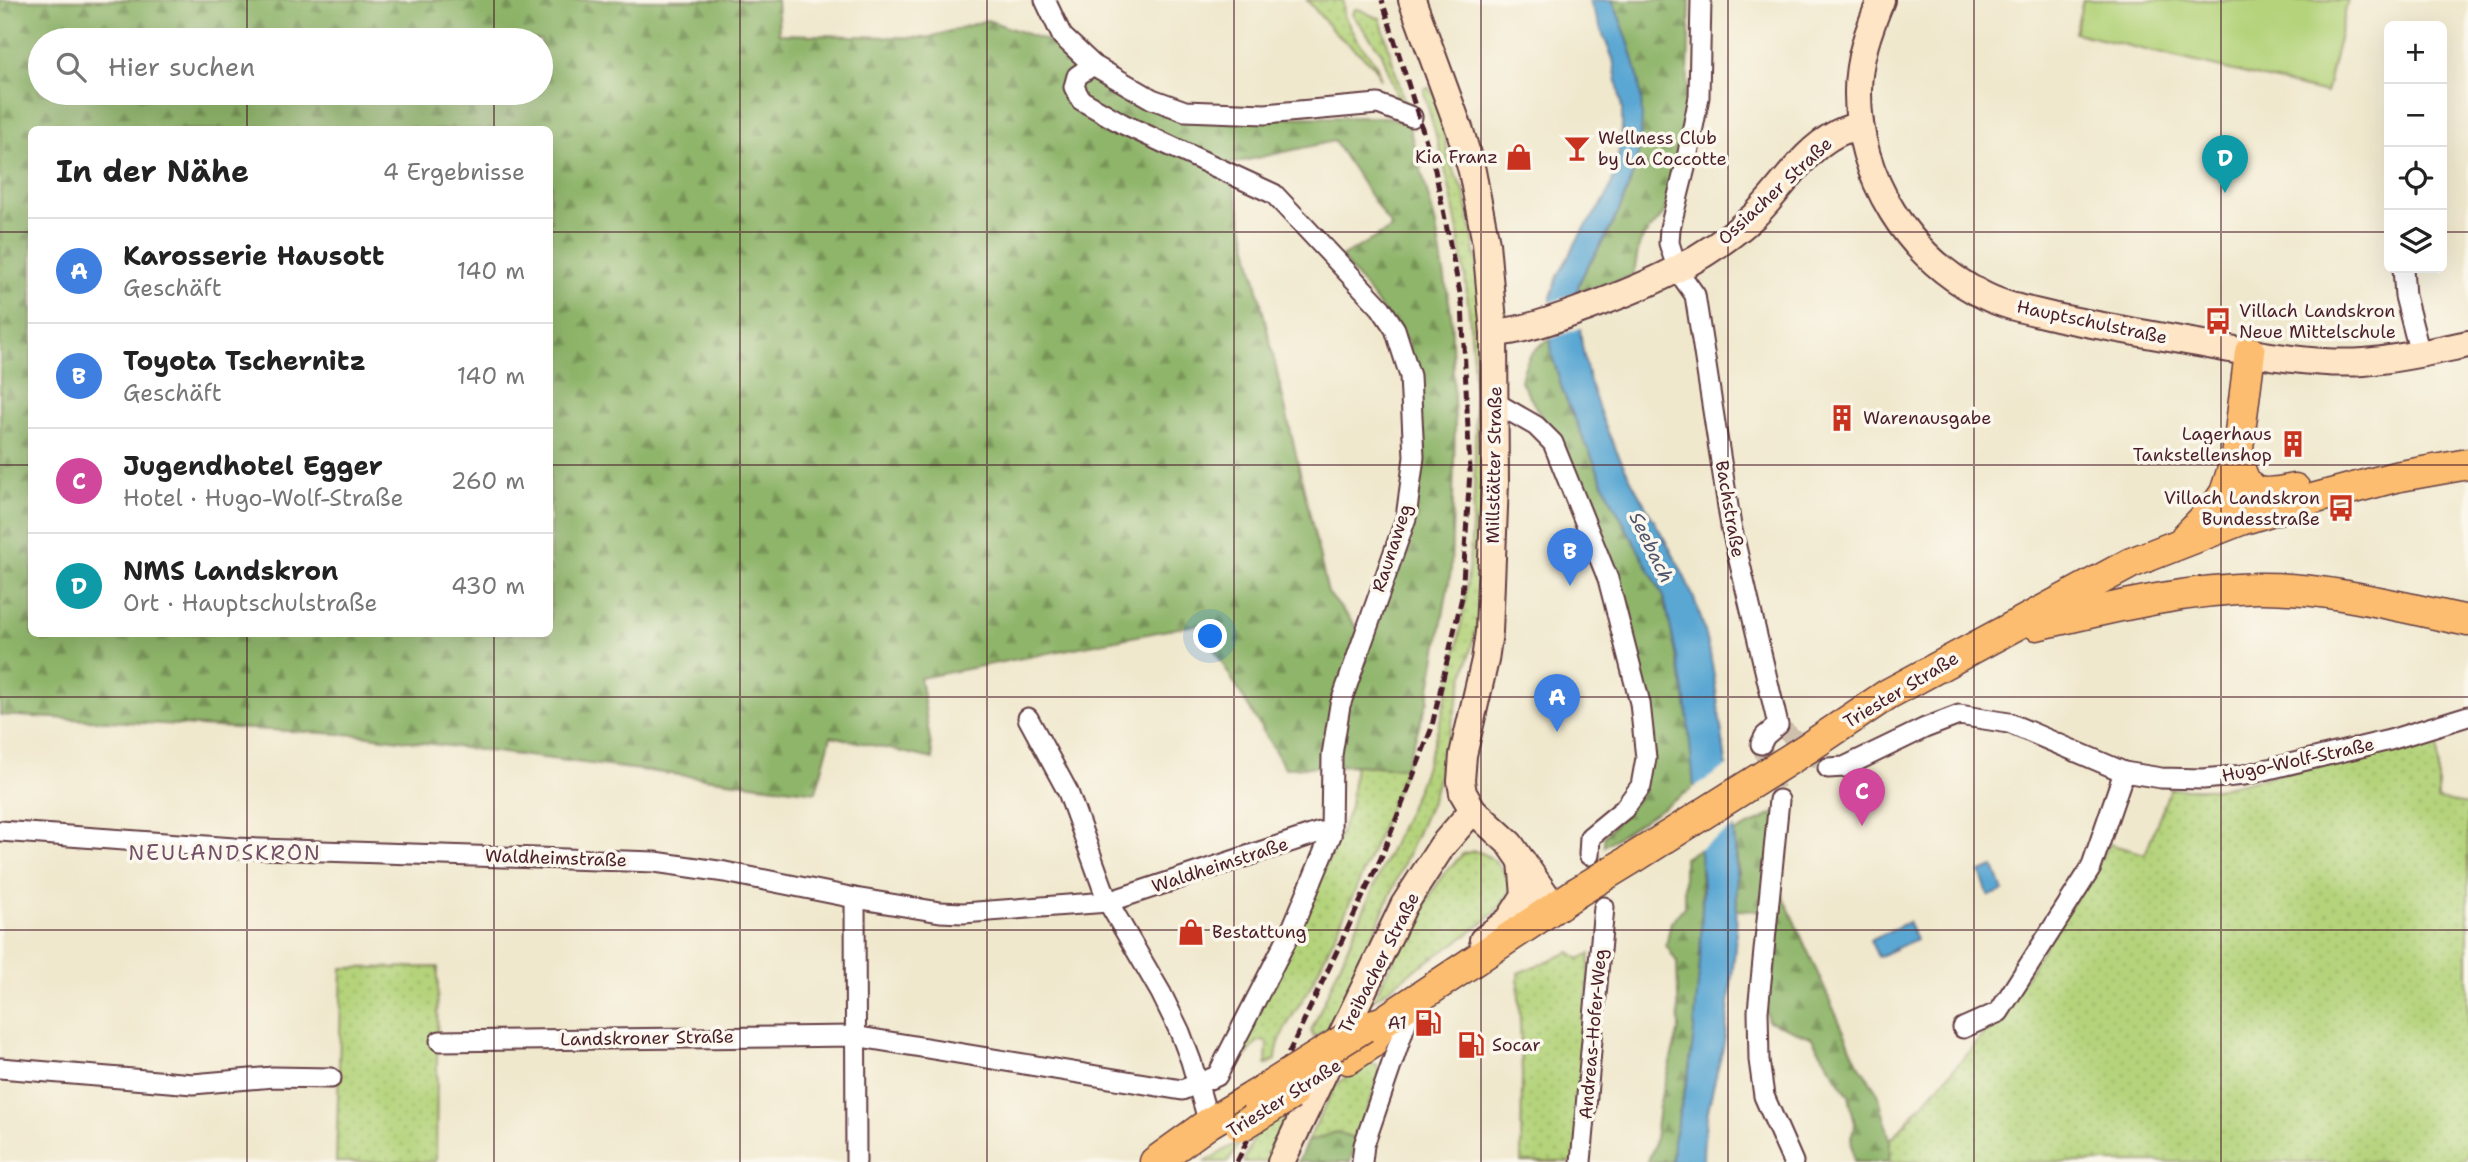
<!DOCTYPE html>
<html lang="de">
<head>
<meta charset="utf-8">
<style>
	body { margin:0; font-family:"Shantell Sans",sans-serif; background:#f6f6f6; color:#222 }
	.controls { position:absolute; right:21px; top:21px; display:grid; overflow:hidden; border-radius:10px; box-shadow:0 7px 28px #0002 }
	.controls button { width:63px; height:63px; display:grid; place-items:center; padding:0; border:0; border-bottom:2px solid #e0e0e0; background:#fff; color:#222; font:35px sans-serif }
	.you { position:absolute; left:1211px; top:637px; width:24px; height:24px; margin:-18px; border:5px solid #fff; border-radius:50%; background:#1a73e8; box-shadow:0 0 0 10px #1a73e833 }
	.badge { display:grid; place-items:center; width:46px; height:46px; border-radius:50%; background:#db2777; color:#fff; font-size:23px; font-weight:700 }
	.pin { position:absolute; translate:-50% -58px; filter:drop-shadow(0 2px 4px #0008) }
	.pin::after { content:''; position:absolute; top:37px; width:24px; height:21px; background:inherit; clip-path:polygon(0 0,100% 0,50% 100%) }
	.list { margin:0; padding:0; list-style:none }
	h2 { display:flex; justify-content:space-between; align-items:center; height:91px; margin:0; padding:0 28px; font-size:30px }
	h2 small { font-size:23px; font-weight:400; color:#767676 }
	.list li { display:grid; grid-template-columns:46px 1fr auto; gap:21px; align-items:center; box-sizing:border-box; height:105px; padding:0 28px; border-top:2px solid #e0e0e0 }
	.list b { display:block; font-size:26px; white-space:nowrap }
	.list p { margin:0; font-size:23px; white-space:nowrap; color:#767676 }
	.list em { font-size:23px; font-style:normal; color:#767676 }
	.icon { flex:none; width:38px; height:38px; fill:none; stroke:currentColor; stroke-width:2; stroke-linecap:round; stroke-linejoin:round }
	.map { position:relative; flex:none; width:2468px; height:1162px; overflow:hidden }
	.search { position:absolute; background:#fff; box-shadow:0 7px 28px #0002; left:28px; top:28px; width:525px; height:77px; display:flex; align-items:center; gap:18px; box-sizing:border-box; padding:0 24px; border-radius:38px; color:#767676; font-size:26px }
	.panel { position:absolute; background:#fff; box-shadow:0 7px 28px #0002; left:28px; top:126px; width:525px; height:511px; border-radius:10px }
	.map>svg:first-child { display:block }
	.grass { fill:url(#grass-dots); stroke:#7f7952; stroke-width:2 }
	.forest { fill:url(#forest-firs); stroke:#6c6a4a; stroke-width:2; fill-rule:evenodd }
	.pitch { fill:#b4d37a; stroke:#7f7952; stroke-width:2 }
	.water { fill:#5aa7d3; stroke:#52637f; stroke-width:2 }
	.pier { fill:#f0e8cd }
	.lines { fill:none; stroke-linecap:round; stroke-linejoin:round }
	.street-tunnel { stroke:#cfc0ad; stroke-width:19; stroke-dasharray:19 10; stroke-linecap:butt }
	.street-casing { stroke:#633d43; stroke-width:23 }
	.secondary-casing { stroke:#633d43; stroke-width:30 }
	.primary-casing { stroke:#633d43; stroke-width:33 }
	.street { stroke:#fff; stroke-width:19 }
	.secondary { stroke:#fee5c5; stroke-width:26 }
	.primary { stroke:#fcbd6f; stroke-width:30 }
	.rail { stroke:#4a1f2b; stroke-width:5; stroke-dasharray:10 5; stroke-linecap:butt }
	.primary-bridge-casing { stroke:#633d43; stroke-width:33; stroke-linecap:butt }
	.primary-bridge { stroke:#fcbd6f; stroke-width:30 }
	.grid { fill:none; stroke:#4a1f2b; stroke-width:2; stroke-opacity:0.55 }
	.labels { text-anchor:middle; stroke-width:7; stroke-linejoin:round; paint-order:stroke }
	.poi-label { font-size:18px; fill:#4a1f2b; stroke:#fbf7ec; text-anchor:start }
	.street-label { font-size:18px; fill:#4a1f2b; stroke:#fbf7ec }
	.water-label { font-size:19px; font-style:italic; fill:#50556e; stroke:#fbf7ec }
	.quarter-label { font-size:21px; letter-spacing:2px; fill:#725168; stroke:#fbf7ec }
</style>
</head>
<body>
<div class="map">
<svg width="2468" height="1162" viewBox="0 0 2468 1162">
	<defs>
		<pattern id="grass-dots" width="8" height="8" patternUnits="userSpaceOnUse" patternTransform="scale(1.75)"><rect width="8" height="8" fill="#b4d37a"/><path d="M2 2h.1M6 6h.1" fill="none" stroke="#9cb56a" stroke-width="1.8" stroke-linecap="round"/></pattern>
		<pattern id="forest-firs" width="22" height="20" patternUnits="userSpaceOnUse" patternTransform="scale(1.75)"><rect width="22" height="20" fill="#8fb56a"/><path d="M5 1l3.5 6h-7zM16 11l3.5 6h-7z" fill="#779357"/></pattern>
	</defs>
	<rect width="100%" height="100%" fill="#fbf7ec"/>
	<filter id="ink" filterUnits="userSpaceOnUse"><feTurbulence type="fractalNoise" baseFrequency=".0143" numOctaves="2"/><feDisplacementMap in="SourceGraphic" scale="14" xChannelSelector="R" yChannelSelector="G"/><feConvolveMatrix kernelMatrix="1 2 1 2 8 2 1 2 1" color-interpolation-filters="sRGB"/></filter>
	<filter id="wash" filterUnits="userSpaceOnUse"><feTurbulence type="fractalNoise" baseFrequency=".00686" numOctaves="4" result="noise"/><feDisplacementMap in="SourceGraphic" scale="28" xChannelSelector="R" yChannelSelector="G"/><feGaussianBlur stdDeviation="1.57" result="paint"/><feColorMatrix in="noise" values="0 0 0 0 0 0 0 0 0 0 0 0 0 0 0 0 0 1.4 0 .05"/><feComposite in="paint" operator="in"/></filter>
	<g filter="url(#wash)">
		<rect width="100%" height="100%" fill="#f0e8cd"/>
		<g class="grass">
			<polygon points="1307,0 1343,0 1344,16 1356,38 1376,64 1381,80 1374,66 1333,31"/>
			<path d="M1354,9C1364,8 1369,17 1380,18L1407,111L1401,109L1382,53L1352,14Z"/>
			<path d="M1425,88H1429L1436,98L1450,163L1465,194L1481,286L1485,460L1478,621L1433,797L1334,1024L1314,1037L1311,1031C1336,973 1362,915 1387,857C1399,829 1413,802 1423,774C1485,605 1488,377 1452,200C1445,164 1434,129 1424,93Z"/>
			<polygon points="2438,735 2438,800 2468,805 2468,1154 2465,1162 1889,1162 1890,1140 1970,1051 2015,993 2109,844 2145,854 2170,789 2217,789"/>
			<path d="M1355,765L1405,768C1377,843 1345,917 1309,989C1297,1011 1276,1035 1276,1060L1266,1065L1267,1042L1258,1041L1223,1085L1218,1084L1337,842L1350,807Z"/>
			<path d="M1474,851C1484,852 1495,860 1501,868C1508,876 1512,888 1506,898C1490,925 1437,954 1411,972C1397,982 1386,992 1372,1001L1408,932L1442,876L1463,854Z"/>
			<polygon points="1570,952 1579,959 1590,954 1576,1162 1521,1162 1522,1073 1518,973"/>
			<polygon points="438,967 436,1162 336,1162 342,968"/>
			<polygon points="1364,1063 1376,1064 1379,1068 1379,1077 1357,1139 1336,1132 1307,1142 1335,1086"/>
			<polygon points="1294,1106 1268,1162 1243,1162 1257,1131"/>
			<polygon points="1240,1141 1228,1162 1205,1162"/>
		</g>
		<g class="forest">
			<path d="M0,0H777L779,34L927,38L987,20L1062,46L1119,92L1190,118L1388,117L1408,123L1435,221L1451,313L1455,426L1451,571L1428,700L1405,768L1355,765L1285,768L1199,624L920,678L933,759L831,736L816,792L360,735L0,715ZM40,40H541V93H40ZM32,130H550V634H32ZM1334,141L1392,228L1341,257L1409,344L1410,524L1368,641L1328,593L1229,164Z"/>
			<path d="M1612,0H1690C1688,62 1690,156 1664,212C1659,223 1647,230 1641,241C1636,249 1638,264 1632,276L1576,293C1584,267 1602,246 1614,222C1654,139 1647,82 1612,0Z"/>
			<path d="M1551,339L1552,355L1563,392L1609,496L1664,597L1686,700L1695,787L1604,846V837L1640,796L1644,684L1609,555L1559,448L1521,381C1525,360 1531,349 1551,339Z"/>
			<polygon points="1777,812 1773,874 1857,1061 1878,1093 1890,1140 1889,1162 1854,1162 1851,1138 1855,1125 1849,1096 1811,1037 1768,1021 1763,997 1770,911 1736,910 1738,869 1734,833"/>
			<path d="M1700,848C1704,912 1701,977 1693,1041C1689,1082 1674,1121 1672,1162H1647L1654,1147L1659,1106L1679,1028L1677,962L1666,945L1671,922L1684,907V858Z"/>
			<polygon points="1336,1132 1357,1139 1350,1162 1298,1162 1307,1142"/>
		</g>
		<polygon class="pitch" points="2083,0 2348,0 2326,93 2075,33"/>
		<g class="water">
			<path d="M1589,0H1612C1650,87 1654,141 1611,227C1602,245 1579,274 1577,292C1575,303 1579,317 1580,328C1584,378 1604,428 1627,472C1653,523 1687,569 1703,625C1713,658 1716,693 1721,727C1733,809 1743,893 1732,976C1729,1000 1728,1025 1723,1048C1713,1090 1703,1119 1703,1162H1672L1673,1141L1688,1078L1693,1041L1700,960L1703,887L1686,700L1664,597L1609,496L1563,392L1552,355L1551,345V297L1558,276L1580,235L1606,198L1616,171L1622,129V109L1613,59Z"/>
			<polygon points="1994,867 2003,891 1989,896 1980,872"/>
			<polygon points="1908,922 1916,939 1878,957 1870,940"/>
		</g>
		<g class="pier">
			<polygon points="1580,292 1583,327 1548,340 1548,303"/>
			<polygon points="1730,764 1736,826 1697,850 1691,789"/>
		</g>
	</g>
	<g filter="url(#ink)">
		<g class="lines">
			<g class="street-tunnel">
				<polyline points="1784,730 1828,768"/>
				<polyline points="1761,744 1779,800"/>
			</g>
			<defs>
				<g id="street">
					<polyline points="1045,0 1062,36 1093,65 1152,99 1185,111 1265,114 1378,104 1412,117"/>
					<polyline points="1701,0 1699,97 1685,168 1670,228 1669,243 1678,271 1695,295 1731,526 1778,725 1765,736 1761,744"/>
					<polyline points="2403,268 2405,296 2420,354"/>
					<polyline points="1496,403 1536,426 1553,443 1608,579 1640,703 1646,758 1641,786 1624,809 1590,837 1589,855"/>
					<polyline points="1028,718 1068,792 1108,902 1161,993 1180,1032 1191,1061 1209,1123"/>
					<polyline points="1828,768 1844,767 1925,728 1959,715 2009,723 2124,772 2161,778 2203,779 2244,775 2390,740 2468,716"/>
					<polyline points="1779,800 1758,1011 1759,1060 1764,1096 1793,1162"/>
					<polyline points="0,831 234,848 655,862 725,872 855,898 940,912 963,913 1108,902 1320,832 1331,835"/>
					<polyline points="855,898 856,1162"/>
					<polyline points="1963,1028 1999,1012 2091,868 2124,772"/>
					<polyline points="440,1041 854,1036 1182,1090 1217,1076 1291,931 1331,835 1332,755 1340,705 1406,518 1414,457 1410,376 1395,329 1381,308 1274,194 1123,124 1081,100 1074,87 1077,76 1093,65"/>
					<polyline points="0,1068 193,1084 273,1077 331,1078"/>
					<polyline points="1362,1162 1364,1145 1413,1002"/>
					<polyline points="1581,1162 1604,907"/>
				</g>
				<g id="secondary">
					<polyline points="1412,0 1460,131 1472,171 1486,243 1494,333 1495,483 1489,632 1485,660 1463,755 1461,781 1463,793 1473,810 1510,844 1554,907"/>
					<path d="M1881,0C1869,29 1858,59 1858,91C1857,176 1908,259 1985,296C2007,307 2032,311 2056,317C2095,325 2135,332 2175,339C2234,349 2305,366 2364,362C2399,359 2434,351 2468,344"/>
					<path d="M1494,333C1527,330 1555,319 1586,308C1647,286 1704,261 1753,217C1781,191 1801,152 1836,134C1843,130 1852,128 1860,124"/>
					<polyline points="1483,940 1509,920 1525,895 1522,861"/>
					<polyline points="1281,1162 1404,905 1442,846 1473,810"/>
				</g>
				<g id="primary">
					<path d="M2237,456C2245,496 2257,497 2295,489"/>
					<polyline points="2186,537 2216,506 2225,493 2237,456 2250,352"/>
					<path d="M2037,625C2110,608 2182,590 2257,588C2327,587 2400,607 2468,621"/>
					<polyline points="1809,747 1888,694 2131,563 2241,520 2290,505 2395,477 2468,464"/>
					<polyline points="1635,857 1768,773"/>
					<polyline points="1364,1027 1382,1022 1576,893"/>
					<polyline points="1348,1059 1371,1044 1382,1022"/>
					<polyline points="1155,1162 1209,1123 1254,1096"/>
				</g>
			</defs>
			<use href="#street" class="street-casing"/>
			<use href="#secondary" class="secondary-casing"/>
			<use href="#primary" class="primary-casing"/>
			<use href="#street" class="street"/>
			<use href="#secondary" class="secondary"/>
			<use href="#primary" class="primary"/>
			<polyline class="rail" points="1237,1162 1381,858 1431,730 1462,597 1470,471 1462,303 1435,170 1382,0"/>
			<defs>
				<g id="primary-bridge">
					<polyline points="1768,773 1809,747"/>
					<polyline points="1576,893 1635,857"/>
					<polyline points="1254,1096 1364,1027"/>
					<polyline points="1241,1126 1291,1095"/>
				</g>
			</defs>
			<use href="#primary-bridge" class="primary-bridge-casing"/>
			<use href="#primary-bridge" class="primary-bridge"/>
		</g>
	</g>
	<path class="grid" d="M247,0V40M494,0V40M740,0V1162M987,0V1162M1234,0V1162M1481,0V1162M1728,0V1162M1974,0V1162M2221,0V1162M247,93V130M494,93V130M0,232H32M550,232H2389M2442,232H2468M0,465H32M550,465H2468M247,634V1162M494,634V1162M0,697H2468M0,930H2468"/>
	<defs>
		<symbol id="bar-bare" viewBox="-9 -9 18 18"><path d="M-6-5H6L.8 .8V4.5H3.5V6h-7V4.5H-.8V.8Z" fill="#c8321e" stroke="#fbf7ec" stroke-width="2.5" paint-order="stroke"/></symbol>
		<symbol id="shop-bare" viewBox="-9 -9 18 18"><path d="M-5-2.5h2.3a2.7 3.5 0 0 1 5.4 0H5L5.5 6h-11ZM-1.5-2.5h3a1.5 2.3 0 0 0-3 0Z" fill="#c8321e" stroke="#fbf7ec" stroke-width="2.5" paint-order="stroke"/></symbol>
		<symbol id="bus-bare" viewBox="-9 -9 18 18"><path d="M-5-6H5V4H4V6H2V4H-2V6H-4V4H-5ZM-3.5-4V0h7V-4ZM-3.5 1.2v1.5H-2V1.2ZM2 1.2v1.5H3.5V1.2Z" fill="#c8321e" stroke="#fbf7ec" stroke-width="2.5" paint-order="stroke"/></symbol>
		<symbol id="building-bare" viewBox="-9 -9 18 18"><path d="M-4-6H4V6H1V3H-1V6H-4ZM-2.5-4.3h1.7v1.8h-1.7ZM.8-4.3h1.7v1.8H.8ZM-2.5-1h1.7V.8h-1.7ZM.8-1h1.7V.8H.8Z" fill="#c8321e" stroke="#fbf7ec" stroke-width="2.5" paint-order="stroke"/></symbol>
		<symbol id="fuel-bare" viewBox="-9 -9 18 18"><path d="M-5.5-6h7V0h2V4h1.3V-2.5L3-4.5l.8-.8L6-3V5H2.5V1h-1V6h-7ZM-4.2-4.7v3.2H.2V-4.7Z" fill="#c8321e" stroke="#fbf7ec" stroke-width="2.5" paint-order="stroke"/></symbol>
	</defs>
	<g fill-rule="evenodd">
		<use href="#bar-bare" x="1558" y="129" width="38" height="38"/>
		<use href="#shop-bare" x="1500" y="138" width="38" height="38"/>
		<use href="#bus-bare" x="2199" y="302" width="38" height="38"/>
		<use href="#building-bare" x="1823" y="399" width="38" height="38"/>
		<use href="#building-bare" x="2274" y="425" width="38" height="38"/>
		<use href="#bus-bare" x="2322" y="489" width="38" height="38"/>
		<use href="#shop-bare" x="1172" y="913" width="38" height="38"/>
		<use href="#fuel-bare" x="1409" y="1004" width="38" height="38"/>
		<use href="#fuel-bare" x="1452" y="1026" width="38" height="38"/>
	</g>
	<g class="labels">
		<g class="poi-label">
			<text x="1598" y="144">Wellness Club<tspan x="1598" dy="21">by La Coccotte</tspan></text>
			<text x="1498" y="163" text-anchor="end">Kia Franz</text>
			<text x="2239" y="317">Villach Landskron<tspan x="2239" dy="21">Neue Mittelschule</tspan></text>
			<text x="1863" y="424">Warenausgabe</text>
			<text x="2272" y="440" text-anchor="end">Lagerhaus<tspan x="2272" dy="21">Tankstellenshop</tspan></text>
			<text x="2320" y="504" text-anchor="end">Villach Landskron<tspan x="2320" dy="21">Bundesstraße</tspan></text>
			<text x="1212" y="938">Bestattung</text>
			<text x="1407" y="1029" text-anchor="end">A1</text>
			<text x="1492" y="1051">Socar</text>
		</g>
		<g class="street-label">
			<text transform="translate(1775 191) rotate(-43)" y="6">Ossiacher Straße</text>
			<text transform="translate(2092 322) rotate(12)" y="6">Hauptschulstraße</text>
			<text transform="translate(1494 465) rotate(-89)" y="6">Millstätter Straße</text>
			<text transform="translate(1730 509) rotate(80)" y="6">Bachstraße</text>
			<text transform="translate(1392 548) rotate(-72)" y="6">Raunaweg</text>
			<text transform="translate(1901 690) rotate(-31)" y="6">Triester Straße</text>
			<text transform="translate(2298 760) rotate(-12)" y="6">Hugo-Wolf-Straße</text>
			<text transform="translate(556 858) rotate(2)" y="6">Waldheimstraße</text>
			<text transform="translate(1220 865) rotate(-18)" y="6">Waldheimstraße</text>
			<text transform="translate(1379 963) rotate(-63)" y="6">Treibacher Straße</text>
			<text transform="translate(1593 1034) rotate(-85)" y="6">Andreas-Hofer-Weg</text>
			<text transform="translate(647 1038) rotate(-1)" y="6">Landskroner Straße</text>
			<text transform="translate(1284 1098) rotate(-32)" y="6">Triester Straße</text>
		</g>
		<g class="water-label">
			<text transform="translate(1652 547) rotate(64)" y="7">Seebach</text>
		</g>
		<g class="quarter-label">
			<text x="225" y="860">NEULANDSKRON</text>
		</g>
	</g>
</svg>
<div class="controls">
<button>+</button>
<button>−</button>
<button><svg class="icon" aria-label="locate" viewBox="0 0 24 24"><circle cx="12" cy="12" r="6"/><path d="M12 2v4M12 18v4M2 12h4M18 12h4"/></svg></button>
<button><svg class="icon" aria-label="layers" viewBox="0 0 24 24"><path d="M12 4l9 5-9 5-9-5zM3 14l9 5 9-5"/></svg></button>
</div>
<div class="you"></div>
<div class="pin badge" style="left:1557px;top:732px;background:#3f7fe0">A</div>
<div class="pin badge" style="left:1570px;top:586px;background:#3f7fe0">B</div>
<div class="pin badge" style="left:1862px;top:826px;background:#d1479c">C</div>
<div class="pin badge" style="left:2225px;top:193px;background:#0f9aa8">D</div>
<div class="search"><svg class="icon" aria-label="search" viewBox="0 0 24 24"><circle cx="10" cy="10" r="6"/><path d="M15 15l6 6"/></svg>Hier suchen</div>
<section class="panel">
<h2>In der Nähe<small>4 Ergebnisse</small></h2>
<ul class="list">
<li><span class="badge" style="background:#3f7fe0">A</span><div><b>Karosserie Hausott</b><p>Geschäft</p></div><em>140 m</em></li>
<li><span class="badge" style="background:#3f7fe0">B</span><div><b>Toyota Tschernitz</b><p>Geschäft</p></div><em>140 m</em></li>
<li><span class="badge" style="background:#d1479c">C</span><div><b>Jugendhotel Egger</b><p>Hotel · Hugo-Wolf-Straße</p></div><em>260 m</em></li>
<li><span class="badge" style="background:#0f9aa8">D</span><div><b>NMS Landskron</b><p>Ort · Hauptschulstraße</p></div><em>430 m</em></li>
</ul>
</section>
</div>
</body>
</html>
